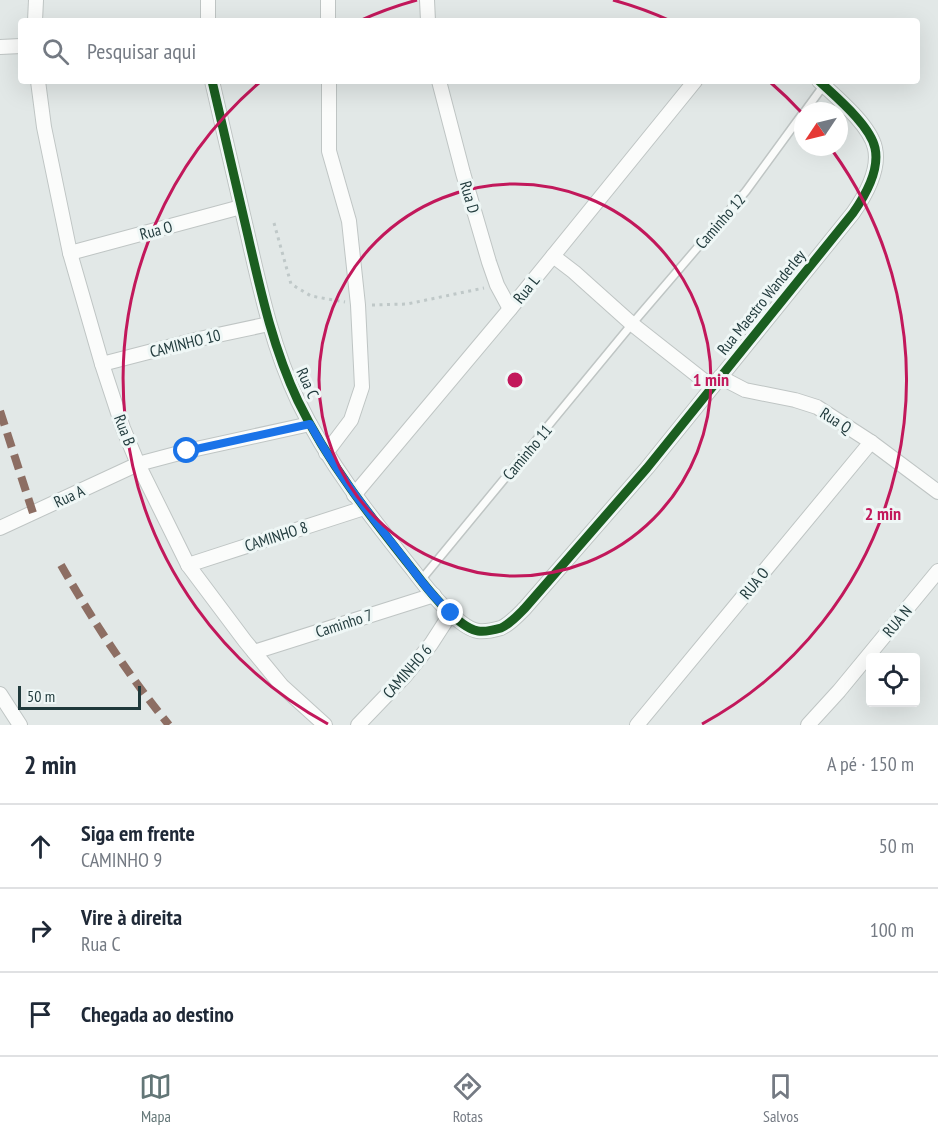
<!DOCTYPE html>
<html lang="pt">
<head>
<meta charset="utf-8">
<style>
	body { margin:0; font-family:"PT Sans Narrow",sans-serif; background:#f2f2f3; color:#1f2937 }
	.controls { position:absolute; right:18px; bottom:18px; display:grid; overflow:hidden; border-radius:6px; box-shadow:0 6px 24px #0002 }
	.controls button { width:54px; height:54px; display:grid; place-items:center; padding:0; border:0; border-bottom:2px solid #e0e1e3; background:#fff; color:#1f2937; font:30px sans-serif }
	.compass { position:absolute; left:794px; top:102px; width:54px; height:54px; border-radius:50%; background:#fff; box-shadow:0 6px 24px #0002; rotate:235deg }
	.scale { position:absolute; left:18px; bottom:15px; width:123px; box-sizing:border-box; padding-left:6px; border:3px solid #1f393b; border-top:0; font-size:16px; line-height:21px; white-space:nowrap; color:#1f393b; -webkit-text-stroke:4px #eff7f6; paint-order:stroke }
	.stop { position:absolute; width:18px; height:18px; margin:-14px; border:4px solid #1a73e8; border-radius:50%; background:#fff }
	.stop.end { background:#1a73e8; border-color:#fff; box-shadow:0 2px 6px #0008 }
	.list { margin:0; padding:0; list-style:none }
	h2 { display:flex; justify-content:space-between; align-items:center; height:78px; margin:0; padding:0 24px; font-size:26px }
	h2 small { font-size:20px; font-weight:400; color:#747a83 }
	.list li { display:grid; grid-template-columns:39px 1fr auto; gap:18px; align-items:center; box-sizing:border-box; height:84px; padding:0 24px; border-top:2px solid #e0e1e3 }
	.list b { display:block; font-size:22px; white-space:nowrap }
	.list p { margin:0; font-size:20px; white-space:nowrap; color:#747a83 }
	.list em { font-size:20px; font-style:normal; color:#747a83 }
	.icon { flex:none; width:33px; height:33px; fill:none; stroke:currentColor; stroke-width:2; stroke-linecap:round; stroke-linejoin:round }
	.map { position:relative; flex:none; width:938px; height:725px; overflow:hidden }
	.search { position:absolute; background:#fff; box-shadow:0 6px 24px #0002; left:18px; right:18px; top:18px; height:66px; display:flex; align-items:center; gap:15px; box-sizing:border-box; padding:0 21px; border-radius:6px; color:#747a83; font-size:22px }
	.sheet { height:330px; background:#fff }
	nav { display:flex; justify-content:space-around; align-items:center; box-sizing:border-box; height:84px; border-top:2px solid #e0e1e3; background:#fff; font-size:16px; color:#747a83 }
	nav a { display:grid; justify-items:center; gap:3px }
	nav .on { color:#637677 }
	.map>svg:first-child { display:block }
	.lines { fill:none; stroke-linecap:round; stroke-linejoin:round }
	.lane-casing { stroke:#bfc5c4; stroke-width:10 }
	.street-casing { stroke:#bfc5c4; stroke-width:16 }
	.path { stroke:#bfc8c8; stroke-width:3; stroke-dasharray:3 4.5; stroke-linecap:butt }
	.lane { stroke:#fbfcfb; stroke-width:7 }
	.street { stroke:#fbfcfb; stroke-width:14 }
	.quiet { stroke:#8d6e63; stroke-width:8; stroke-dasharray:15 8; stroke-linecap:butt }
	.cycleway-casing { stroke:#eff7f6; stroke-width:13 }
	.cycleway { stroke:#1b5e20; stroke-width:9 }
	.route { stroke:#1a73e8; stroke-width:8 }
	.ring { fill:none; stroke:#c2185b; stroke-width:3 }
	.labels { text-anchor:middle; stroke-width:6; stroke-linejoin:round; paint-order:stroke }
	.street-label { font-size:16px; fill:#1f393b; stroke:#eff7f6 }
	.centre { fill:#c2185b; stroke:#eff7f6; stroke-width:3 }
	.ring-label { font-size:18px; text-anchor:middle; font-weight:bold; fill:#c2185b; stroke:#eff7f6; stroke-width:6; stroke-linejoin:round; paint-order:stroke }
</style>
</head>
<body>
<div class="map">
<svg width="938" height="725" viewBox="0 0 938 725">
	<rect width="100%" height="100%" fill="#e2e8e7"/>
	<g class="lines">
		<defs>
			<g id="lane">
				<polyline points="805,111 824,85"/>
				<polyline points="421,580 632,324 746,191 803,113"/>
			</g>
			<g id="street">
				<polyline points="328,0 328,21"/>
				<polyline points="427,0 428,21"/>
				<polyline points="35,21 36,0"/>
				<polyline points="208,21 208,0"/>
				<polyline points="0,47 21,46"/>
				<polyline points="38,81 44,127 70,253 102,364 123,428 138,464 188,565 245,641 282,686 325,725"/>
				<path d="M212,81C224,133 236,184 248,236C261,293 273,348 298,401C328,463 370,516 413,570C425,586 458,628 478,631C485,632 494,630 501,628C510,624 518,615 525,608L647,468L853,213C865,196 880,171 875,148C870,125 836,97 819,81"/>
				<polyline points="439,81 463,173 489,262 497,285 510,309"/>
				<polyline points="70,253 241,207"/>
				<polyline points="553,256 574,272 632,324 712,387"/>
				<polyline points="102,364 199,339 269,324"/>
				<polyline points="720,377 745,390 795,400 817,407 871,442 938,492"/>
				<polyline points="326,453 351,420 362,387 358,305 349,221 329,151 329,81"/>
				<polyline points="354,495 510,309 695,81"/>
				<polyline points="0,528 138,464 187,451 310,424"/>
				<polyline points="188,565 364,508"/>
				<polyline points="254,652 434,595"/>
				<polyline points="0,694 20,725"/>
				<polyline points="358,725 405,676 431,644 451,613"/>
				<polyline points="637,725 871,442"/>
				<polyline points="808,725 839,691 938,571"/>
			</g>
		</defs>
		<use href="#lane" class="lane-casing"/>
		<use href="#street" class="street-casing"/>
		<g class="path">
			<polyline points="274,223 291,284 311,296 345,302"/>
			<polyline points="372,305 407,304 484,288"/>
		</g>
		<use href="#lane" class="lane"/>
		<use href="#street" class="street"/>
		<g class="quiet">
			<polyline points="0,411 33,513"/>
			<path d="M61,565C93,621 128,675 169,725"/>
		</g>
		<defs>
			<path id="cycleway" d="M212,81C224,133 236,184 248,236C261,293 273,348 298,401C328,463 370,516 413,570C425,586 458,628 478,631C485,632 494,630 501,628C510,624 518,615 525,608L647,468L853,213C865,196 880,171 875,148C870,125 836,97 819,81"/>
		</defs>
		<use href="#cycleway" class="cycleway-casing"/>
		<use href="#cycleway" class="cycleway"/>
	</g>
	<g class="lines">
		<path class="route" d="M187,451L310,424C336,472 369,514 403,557C417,575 432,597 451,613"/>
	</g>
	<g class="ring">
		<circle cx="515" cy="380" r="196"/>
		<path d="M328 724A392 392 0 0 1 260 82M359 21A392 392 0 0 1 417 0M613 0A392 392 0 0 1 671 21M770 82A392 392 0 0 1 802 113M832 150A392 392 0 0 1 702 724"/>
	</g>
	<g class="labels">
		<g class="street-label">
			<text transform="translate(470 197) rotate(74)" y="6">Rua D</text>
			<text transform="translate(720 221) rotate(-49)" y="6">Caminho 12</text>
			<text transform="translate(156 230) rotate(-15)" y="6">Rua O</text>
			<text transform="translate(526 289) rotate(-51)" y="6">Rua L</text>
			<text transform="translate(761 302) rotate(-51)" y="6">Rua Maestro Wanderley</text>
			<text transform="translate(185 343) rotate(-14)" y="6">CAMINHO 10</text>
			<text transform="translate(308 383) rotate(66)" y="6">Rua C</text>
			<text transform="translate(836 420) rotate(32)" y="6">Rua Q</text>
			<text transform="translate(125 430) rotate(69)" y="6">Rua B</text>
			<text transform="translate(527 452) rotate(-50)" y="6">Caminho 11</text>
			<text transform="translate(69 496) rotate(-25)" y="6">Rua A</text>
			<text transform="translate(276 536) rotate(-18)" y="6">CAMINHO 8</text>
			<text transform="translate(754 583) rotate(-51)" y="6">RUA O</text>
			<text transform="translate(897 621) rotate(-50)" y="6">RUA N</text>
			<text transform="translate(344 623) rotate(-18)" y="6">Caminho 7</text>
			<text transform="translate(407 671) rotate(-49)" y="6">CAMINHO 6</text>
		</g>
	</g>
	<circle cx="515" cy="380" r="9" class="centre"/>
	<g class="ring-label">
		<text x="711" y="386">1 min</text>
		<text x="883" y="520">2 min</text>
	</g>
</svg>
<div class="controls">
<button><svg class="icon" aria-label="locate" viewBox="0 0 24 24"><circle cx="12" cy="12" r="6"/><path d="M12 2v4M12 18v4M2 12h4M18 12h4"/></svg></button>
</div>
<svg class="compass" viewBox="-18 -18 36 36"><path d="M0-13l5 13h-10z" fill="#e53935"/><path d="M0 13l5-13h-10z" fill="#747a83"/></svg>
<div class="scale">50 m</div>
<div class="stop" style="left:187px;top:451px"></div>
<div class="stop end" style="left:451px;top:613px"></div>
<div class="search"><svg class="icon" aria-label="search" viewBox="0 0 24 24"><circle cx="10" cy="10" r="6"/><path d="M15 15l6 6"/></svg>Pesquisar aqui</div>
</div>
<section class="sheet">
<h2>2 min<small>A pé · 150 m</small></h2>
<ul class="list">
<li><svg class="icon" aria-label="ahead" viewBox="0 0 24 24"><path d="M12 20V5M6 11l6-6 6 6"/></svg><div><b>Siga em frente</b><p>CAMINHO 9</p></div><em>50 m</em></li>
<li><svg class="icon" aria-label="right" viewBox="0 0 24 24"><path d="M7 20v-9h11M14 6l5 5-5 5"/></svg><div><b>Vire à direita</b><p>Rua C</p></div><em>100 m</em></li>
<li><svg class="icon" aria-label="arrive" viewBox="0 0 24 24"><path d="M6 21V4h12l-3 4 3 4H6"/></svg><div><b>Chegada ao destino</b></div></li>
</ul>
</section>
<nav>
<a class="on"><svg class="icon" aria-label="map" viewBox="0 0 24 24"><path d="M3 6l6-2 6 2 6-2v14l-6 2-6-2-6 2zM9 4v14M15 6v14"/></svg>Mapa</a>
<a><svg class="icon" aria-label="directions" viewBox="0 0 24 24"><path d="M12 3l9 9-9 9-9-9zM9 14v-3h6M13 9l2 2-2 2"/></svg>Rotas</a>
<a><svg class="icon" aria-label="saved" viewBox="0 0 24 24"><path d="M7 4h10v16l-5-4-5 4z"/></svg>Salvos</a>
</nav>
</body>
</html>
